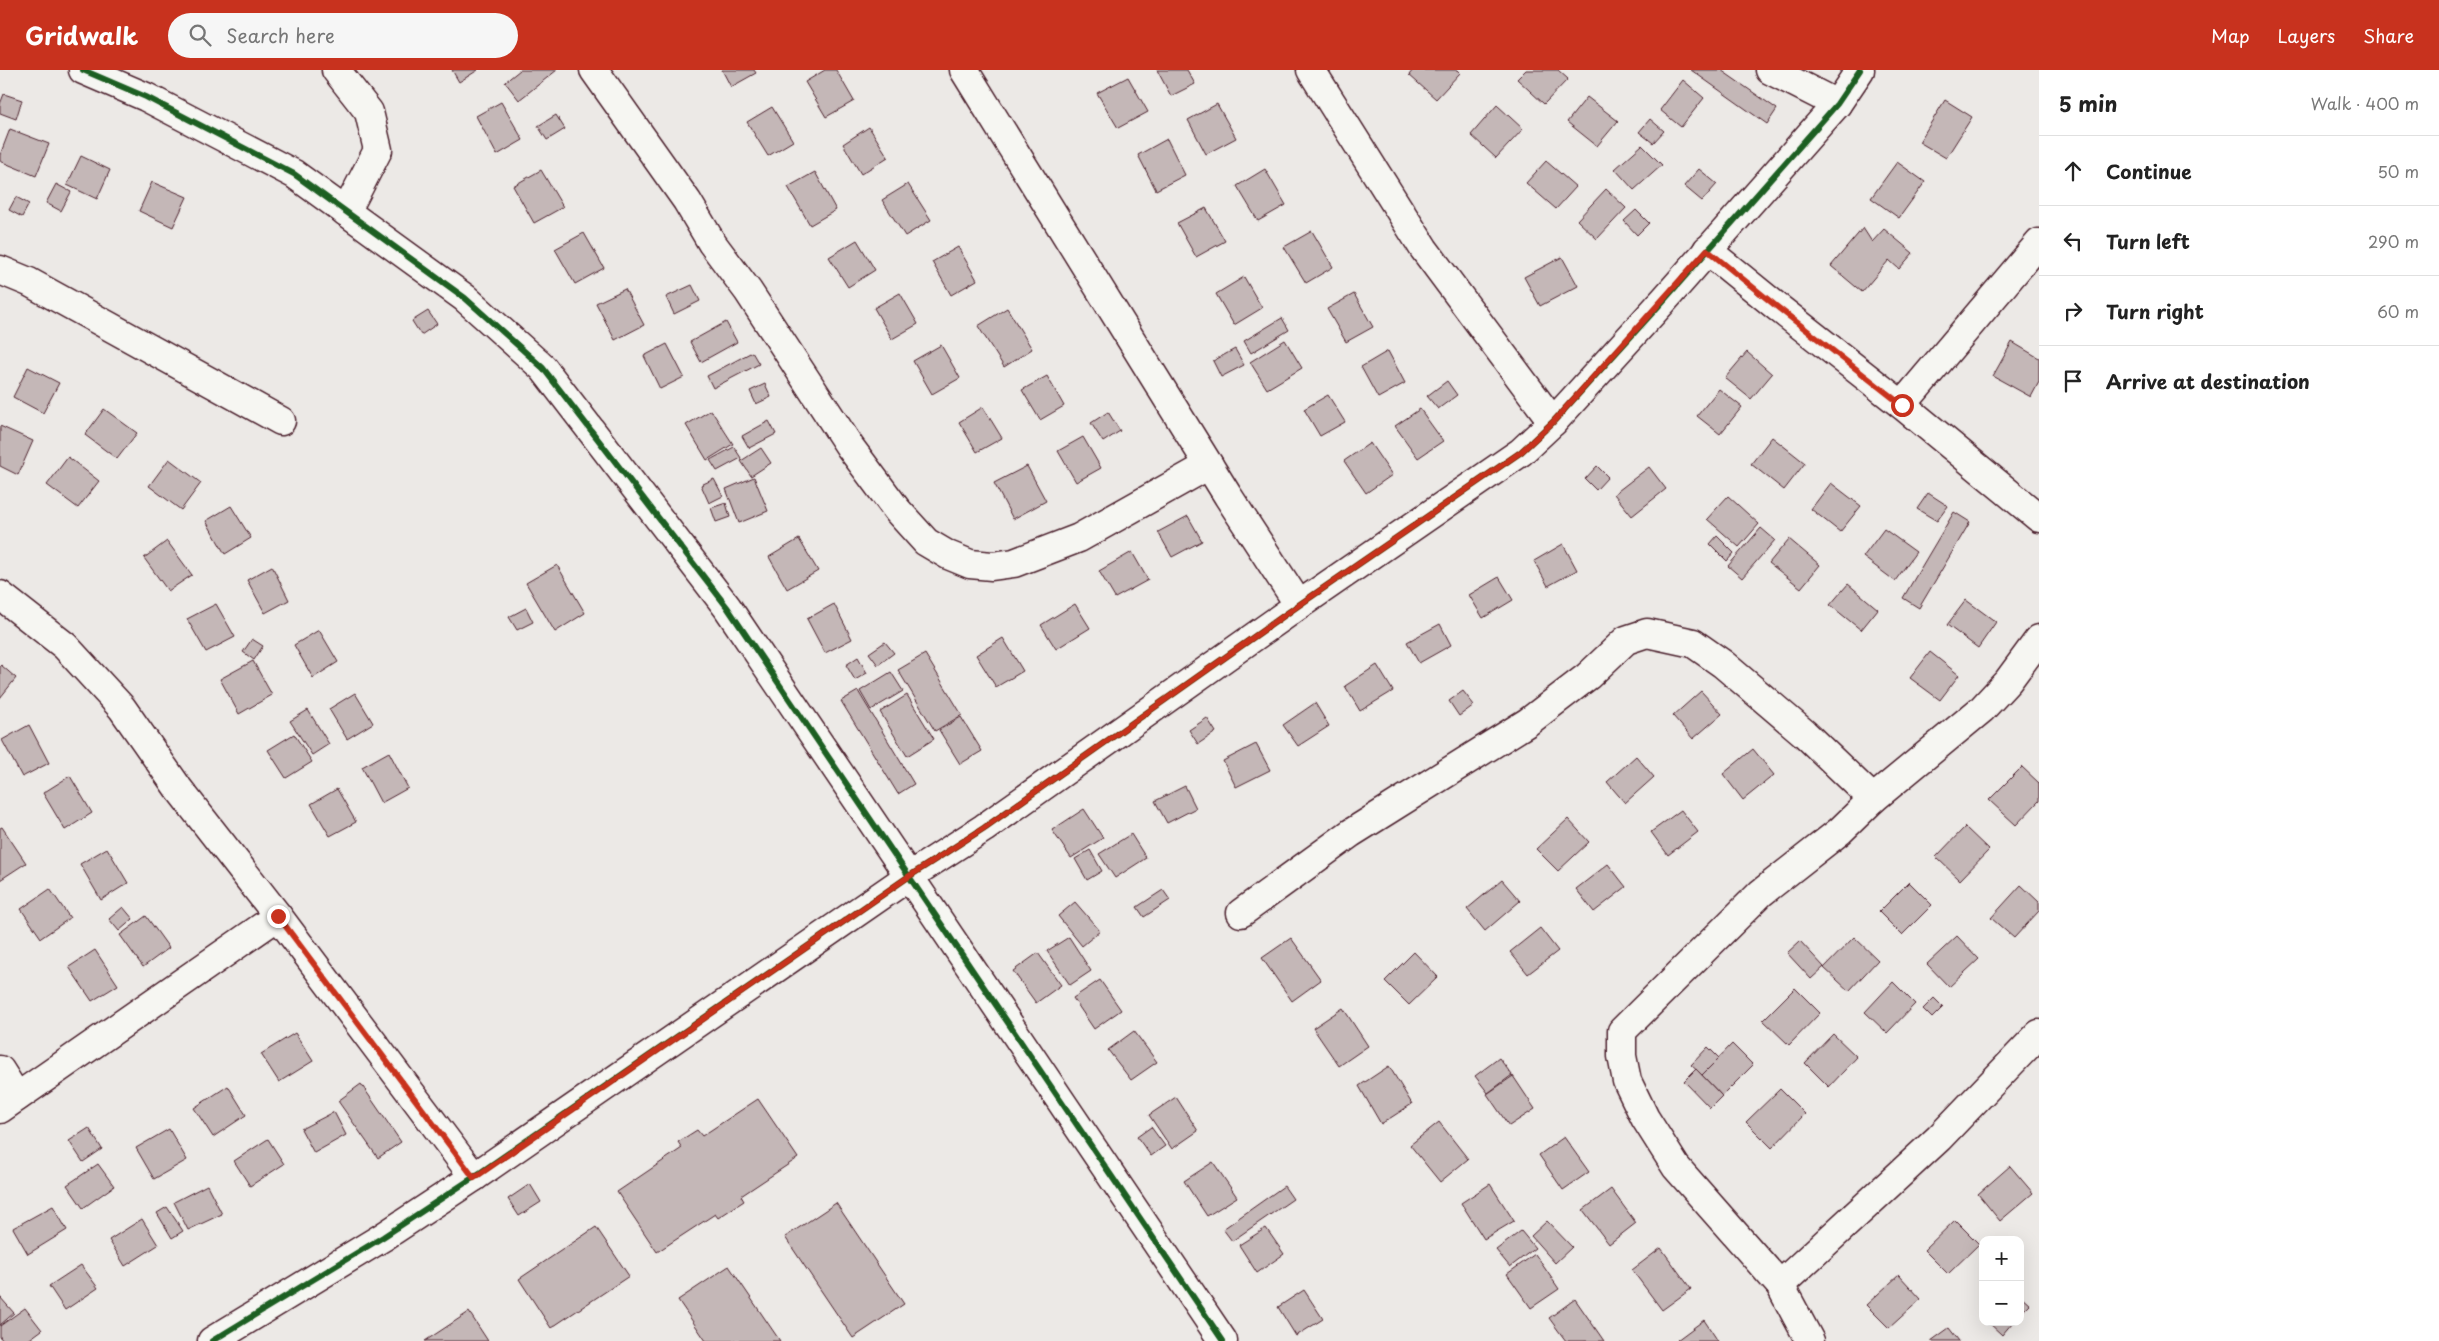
<!DOCTYPE html>
<html lang="en">
<head>
<meta charset="utf-8">
<style>
	body { margin:0; font-family:"Playpen Sans",sans-serif; background:#f6f6f6; color:#222 }
	.controls { position:absolute; right:15px; bottom:15px; display:grid; overflow:hidden; border-radius:10px; box-shadow:0 5px 20px #0002 }
	.controls button { width:45px; height:45px; display:grid; place-items:center; padding:0; border:0; border-bottom:1px solid #e0e0e0; background:#fff; color:#222; font:25px sans-serif }
	.stop { position:absolute; width:15px; height:15px; margin:-11px; border:4px solid #c8321e; border-radius:50%; background:#fff }
	.stop.end { background:#c8321e; border-color:#fff; box-shadow:0 1px 5px #0008 }
	.list { margin:0; padding:0; list-style:none }
	h2 { display:flex; justify-content:space-between; align-items:center; height:65px; margin:0; padding:0 20px; font-size:21px }
	h2 small { font-size:16px; font-weight:400; color:#767676 }
	.list li { display:grid; grid-template-columns:32px 1fr auto; gap:15px; align-items:center; box-sizing:border-box; height:70px; padding:0 20px; border-top:1px solid #e0e0e0 }
	.list b { display:block; font-size:19px; white-space:nowrap }
	.list em { font-size:16px; font-style:normal; color:#767676 }
	.icon { flex:none; width:28px; height:28px; fill:none; stroke:currentColor; stroke-width:2; stroke-linecap:round; stroke-linejoin:round }
	.map { position:relative; flex:none; width:2039px; height:1271px; overflow:hidden }
	header { display:flex; align-items:center; gap:30px; box-sizing:border-box; height:70px; padding:0 25px; background:#c8321e; color:#fff }
	header strong { font-size:24px }
	nav { display:flex; gap:28px; margin-inline-start:auto; font-size:18px }
	.search { width:350px; height:45px; background:#f6f6f6; display:flex; align-items:center; gap:12px; box-sizing:border-box; padding:0 18px; border-radius:28px; color:#767676; font-size:19px }
	main { display:flex }
	aside { flex:1; background:#fff }
	.map>svg:first-child { display:block }
	.building { fill:#c4b7b7; stroke:#4a1f2b }
	.lines { fill:none; stroke-linecap:round; stroke-linejoin:round }
	.minor-casing { stroke:#4a1f2b; stroke-width:31 }
	.minor { stroke:#f6f6f2; stroke-width:28 }
	.cycleway-casing { stroke:#f6f6f2; stroke-width:9 }
	.cycleway { stroke:#1b5e20; stroke-width:6 }
	.route { stroke:#c8321e; stroke-width:6 }
</style>
</head>
<body>
<header>
<strong>Gridwalk</strong>
<div class="search"><svg class="icon" aria-label="search" viewBox="0 0 24 24"><circle cx="10" cy="10" r="6"/><path d="M15 15l6 6"/></svg>Search here</div>
<nav><a>Map</a><a>Layers</a><a>Share</a></nav>
</header>
<main>
<div class="map">
<svg width="2039" height="1271" viewBox="0 0 2039 1271">
	<rect width="100%" height="100%" fill="#ece9e6"/>
	<filter id="ink" filterUnits="userSpaceOnUse"><feTurbulence type="fractalNoise" baseFrequency=".02" numOctaves="2"/><feDisplacementMap in="SourceGraphic" scale="10" xChannelSelector="R" yChannelSelector="G"/><feConvolveMatrix kernelMatrix="1 2 1 2 8 2 1 2 1" color-interpolation-filters="sRGB"/></filter>
	<g filter="url(#ink)">
		<g class="building">
			<polygon points="452,0 478,0 459,12"/>
			<polygon points="520,0 557,0 519,30 505,12"/>
			<polygon points="722,0 754,0 756,3 731,17"/>
			<polygon points="825,0 836,0 854,31 826,47 805,12"/>
			<polygon points="1157,0 1187,0 1195,14 1171,26"/>
			<polygon points="1413,0 1457,0 1460,3 1436,29 1409,5"/>
			<polygon points="1526,0 1558,0 1568,9 1544,34 1517,9"/>
			<polygon points="1691,0 1721,0 1777,39 1767,54"/>
			<polygon points="1128,7 1148,42 1118,58 1097,23"/>
			<polygon points="1683,10 1704,28 1681,57 1660,40"/>
			<polygon points="4,24 22,30 16,49 0,43 0,34"/>
			<polygon points="1587,27 1618,51 1597,76 1567,52"/>
			<polygon points="1945,30 1972,47 1946,88 1919,72"/>
			<polygon points="501,32 523,70 497,85 476,46"/>
			<polygon points="1217,34 1236,68 1206,84 1188,50"/>
			<polygon points="1497,35 1523,59 1496,88 1471,65"/>
			<polygon points="772,37 793,71 768,86 747,52"/>
			<polygon points="556,45 565,59 547,70 538,56"/>
			<polygon points="1650,49 1664,61 1653,73 1639,62"/>
			<polygon points="869,57 888,87 861,104 843,74"/>
			<polygon points="10,59 49,74 36,106 0,91 0,85"/>
			<polygon points="1167,69 1185,105 1156,120 1138,85"/>
			<polygon points="1642,75 1662,95 1634,120 1615,99"/>
			<polygon points="81,86 110,100 97,129 67,115"/>
			<polygon points="1546,91 1576,117 1556,139 1526,113"/>
			<polygon points="1897,92 1925,112 1899,148 1871,128"/>
			<polygon points="1265,99 1286,135 1258,151 1237,116"/>
			<polygon points="1699,99 1717,114 1702,131 1684,116"/>
			<polygon points="541,100 563,137 534,153 513,116"/>
			<polygon points="815,102 836,140 810,155 788,117"/>
			<polygon points="152,112 187,127 173,157 139,141"/>
			<polygon points="56,114 71,122 61,141 46,133"/>
			<polygon points="908,114 931,150 905,166 882,130"/>
			<polygon points="1606,119 1626,138 1597,169 1577,150"/>
			<polygon points="16,127 29,134 22,147 9,140"/>
			<polygon points="1206,138 1225,171 1196,187 1177,153"/>
			<polygon points="1636,140 1649,153 1637,165 1624,151"/>
			<polygon points="1863,158 1872,172 1884,159 1913,183 1899,199 1889,190 1862,222 1831,196"/>
			<polygon points="1312,161 1333,197 1306,213 1284,177"/>
			<polygon points="584,163 604,198 575,214 555,179"/>
			<polygon points="857,170 875,200 848,217 829,187"/>
			<polygon points="958,177 977,210 951,225 932,192"/>
			<polygon points="1562,187 1578,216 1540,236 1524,207"/>
			<polygon points="1244,207 1262,238 1234,255 1216,224"/>
			<polygon points="692,215 700,231 674,244 666,227"/>
			<polygon points="625,219 644,255 615,270 596,233"/>
			<polygon points="900,223 918,254 892,269 874,238"/>
			<polygon points="1354,224 1373,257 1346,272 1327,239"/>
			<polygon points="1007,238 1032,279 1004,297 978,256"/>
			<polygon points="428,241 437,254 421,265 412,251"/>
			<polygon points="1282,248 1289,260 1251,283 1244,271"/>
			<polygon points="726,252 737,272 701,292 690,272"/>
			<polygon points="1285,270 1302,298 1267,319 1250,292"/>
			<polygon points="2012,272 2039,288 2039,312 2031,327 1993,306"/>
			<polygon points="667,274 684,307 660,319 644,286"/>
			<polygon points="941,275 960,308 932,324 913,291"/>
			<polygon points="1235,279 1244,295 1221,307 1213,291"/>
			<polygon points="1388,281 1405,313 1378,328 1361,297"/>
			<polygon points="752,282 759,294 713,318 707,306"/>
			<polygon points="1747,282 1772,304 1751,329 1725,308"/>
			<polygon points="28,297 59,313 43,343 13,327"/>
			<polygon points="1047,306 1064,336 1040,350 1022,320"/>
			<polygon points="1447,311 1457,325 1438,339 1427,326"/>
			<polygon points="765,314 771,327 756,334 750,321"/>
			<polygon points="1719,319 1742,337 1720,364 1697,346"/>
			<polygon points="1328,325 1345,352 1320,366 1304,339"/>
			<polygon points="983,337 1002,368 977,382 959,352"/>
			<polygon points="104,339 137,363 117,389 85,365"/>
			<polygon points="1420,339 1443,371 1418,388 1395,356"/>
			<polygon points="711,340 733,374 707,390 686,355"/>
			<polygon points="1108,342 1120,361 1103,372 1091,353"/>
			<polygon points="769,351 776,364 749,378 742,366"/>
			<polygon points="0,356 33,371 18,405 0,396"/>
			<polygon points="1083,367 1101,398 1076,412 1058,381"/>
			<polygon points="1772,367 1805,393 1784,420 1751,394"/>
			<polygon points="1370,373 1392,405 1366,423 1344,391"/>
			<polygon points="734,377 741,388 717,401 710,390"/>
			<polygon points="761,378 771,393 751,406 741,391"/>
			<polygon points="68,387 99,411 78,438 47,415"/>
			<polygon points="169,389 201,413 181,440 149,416"/>
			<polygon points="1027,396 1046,431 1013,449 994,413"/>
			<polygon points="1597,396 1608,407 1596,420 1585,409"/>
			<polygon points="1649,397 1666,419 1632,446 1614,424"/>
			<polygon points="754,407 768,441 739,453 726,419"/>
			<polygon points="714,409 723,426 709,433 701,415"/>
			<polygon points="1831,413 1861,436 1840,462 1811,439"/>
			<polygon points="1928,423 1948,436 1937,451 1917,439"/>
			<polygon points="1728,426 1759,454 1739,477 1707,449"/>
			<polygon points="726,433 730,447 716,452 711,438"/>
			<polygon points="231,436 251,468 225,484 206,451"/>
			<polygon points="1954,442 1970,452 1919,538 1903,528"/>
			<polygon points="1188,446 1202,471 1172,487 1158,462"/>
			<polygon points="1761,458 1775,470 1742,508 1728,496"/>
			<polygon points="1884,459 1916,482 1895,511 1863,487"/>
			<polygon points="1717,466 1734,483 1727,491 1710,474"/>
			<polygon points="799,469 818,501 787,519 769,487"/>
			<polygon points="1789,469 1820,495 1801,518 1769,493"/>
			<polygon points="167,471 192,505 168,521 144,488"/>
			<polygon points="1563,474 1577,500 1548,516 1534,491"/>
			<polygon points="1132,482 1148,510 1115,528 1099,501"/>
			<polygon points="557,495 585,543 555,562 526,513"/>
			<polygon points="272,496 289,530 265,543 247,510"/>
			<polygon points="1499,507 1513,530 1483,548 1469,525"/>
			<polygon points="1848,514 1878,539 1861,560 1830,535"/>
			<polygon points="1966,530 1996,552 1978,578 1947,555"/>
			<polygon points="216,534 235,567 206,582 187,549"/>
			<polygon points="834,534 852,569 825,583 807,549"/>
			<polygon points="1075,534 1090,558 1056,579 1041,555"/>
			<polygon points="526,538 533,552 517,560 509,547"/>
			<polygon points="1440,554 1451,575 1419,593 1407,572"/>
			<polygon points="319,560 338,592 313,608 294,575"/>
			<polygon points="1003,568 1023,601 996,617 976,585"/>
			<polygon points="252,569 263,576 254,590 243,582"/>
			<polygon points="885,572 894,583 878,595 869,583"/>
			<polygon points="1930,582 1959,605 1940,630 1910,608"/>
			<polygon points="925,584 962,645 935,661 898,600"/>
			<polygon points="858,587 867,603 855,610 846,595"/>
			<polygon points="253,591 272,625 239,644 220,609"/>
			<polygon points="1,595 16,608 0,628 0,597"/>
			<polygon points="1377,595 1393,621 1360,641 1345,616"/>
			<polygon points="891,602 903,621 871,640 860,621"/>
			<polygon points="858,621 914,714 898,724 841,631"/>
			<polygon points="1463,621 1474,635 1459,646 1449,631"/>
			<polygon points="1701,621 1722,644 1693,669 1673,646"/>
			<polygon points="355,623 373,653 347,669 329,639"/>
			<polygon points="907,625 934,669 907,686 880,642"/>
			<polygon points="1315,633 1329,656 1298,676 1283,655"/>
			<polygon points="308,640 329,674 312,685 290,651"/>
			<polygon points="961,647 982,681 960,694 939,660"/>
			<polygon points="1207,648 1216,662 1198,674 1189,660"/>
			<polygon points="29,655 49,693 22,707 2,670"/>
			<polygon points="294,664 312,692 286,708 268,680"/>
			<polygon points="1256,674 1270,700 1236,717 1223,691"/>
			<polygon points="1753,679 1774,705 1743,730 1723,704"/>
			<polygon points="389,682 408,718 381,733 362,697"/>
			<polygon points="1636,686 1654,707 1625,733 1607,712"/>
			<polygon points="2022,697 2039,713 2039,731 2016,755 1989,730"/>
			<polygon points="70,706 92,743 65,760 43,723"/>
			<polygon points="1185,716 1196,738 1167,753 1155,731"/>
			<polygon points="337,719 356,752 330,766 311,734"/>
			<polygon points="1084,739 1103,768 1071,788 1052,760"/>
			<polygon points="1681,740 1698,762 1668,785 1651,762"/>
			<polygon points="1568,749 1589,772 1558,801 1536,779"/>
			<polygon points="2,757 26,793 0,810 0,758"/>
			<polygon points="1965,757 1989,780 1960,810 1936,787"/>
			<polygon points="1131,764 1146,788 1115,808 1099,784"/>
			<polygon points="107,778 128,813 101,830 80,794"/>
			<polygon points="1090,780 1102,801 1087,810 1075,789"/>
			<polygon points="1608,794 1626,817 1594,842 1576,819"/>
			<polygon points="1502,810 1520,831 1485,861 1467,839"/>
			<polygon points="1909,812 1932,835 1902,865 1879,842"/>
			<polygon points="2021,815 2039,832 2039,841 2014,868 1991,848"/>
			<polygon points="50,819 70,848 41,868 21,839"/>
			<polygon points="1163,820 1170,830 1144,847 1137,837"/>
			<polygon points="1075,832 1100,861 1082,876 1058,846"/>
			<polygon points="123,837 133,849 119,861 109,849"/>
			<polygon points="146,846 169,878 143,897 120,865"/>
			<polygon points="1540,858 1558,881 1528,904 1510,882"/>
			<polygon points="1957,866 1979,889 1949,917 1927,894"/>
			<polygon points="1069,867 1091,901 1070,915 1047,881"/>
			<polygon points="1854,867 1878,890 1849,921 1824,898"/>
			<polygon points="1291,868 1321,910 1292,931 1262,888"/>
			<polygon points="1800,871 1824,897 1811,909 1787,883"/>
			<polygon points="95,880 118,915 92,931 69,897"/>
			<polygon points="1414,882 1438,907 1409,935 1385,911"/>
			<polygon points="1038,883 1061,915 1036,933 1013,901"/>
			<polygon points="1100,910 1121,940 1094,959 1073,928"/>
			<polygon points="1893,912 1915,934 1887,963 1865,942"/>
			<polygon points="1795,918 1820,943 1789,975 1763,950"/>
			<polygon points="1934,928 1943,937 1932,948 1923,939"/>
			<polygon points="1343,938 1368,976 1339,996 1313,958"/>
			<polygon points="1134,961 1157,992 1131,1010 1108,980"/>
			<polygon points="295,963 313,991 279,1012 261,984"/>
			<polygon points="1833,964 1857,987 1829,1017 1805,993"/>
			<polygon points="1732,974 1753,995 1722,1026 1702,1005"/>
			<polygon points="1708,977 1719,988 1702,1005 1691,995"/>
			<polygon points="1499,988 1512,1005 1488,1023 1475,1006"/>
			<polygon points="1389,996 1412,1034 1381,1054 1359,1016"/>
			<polygon points="1696,999 1722,1026 1710,1038 1684,1011"/>
			<polygon points="1513,1006 1535,1039 1509,1056 1487,1024"/>
			<polygon points="361,1014 401,1072 378,1088 338,1031"/>
			<polygon points="228,1016 246,1045 213,1067 194,1038"/>
			<polygon points="1780,1019 1805,1044 1772,1078 1746,1052"/>
			<polygon points="1176,1027 1198,1061 1172,1079 1149,1045"/>
			<polygon points="758,1029 798,1088 741,1126 744,1131 718,1148 715,1144 657,1182 617,1122 682,1078 678,1072 697,1060 702,1066"/>
			<polygon points="334,1042 346,1065 314,1083 301,1059"/>
			<polygon points="1439,1052 1468,1089 1440,1112 1410,1075"/>
			<polygon points="1151,1057 1165,1076 1151,1086 1137,1067"/>
			<polygon points="89,1058 102,1079 83,1092 69,1071"/>
			<polygon points="169,1059 187,1090 154,1109 136,1078"/>
			<polygon points="1564,1067 1589,1102 1563,1120 1539,1085"/>
			<polygon points="268,1069 284,1094 250,1116 234,1091"/>
			<polygon points="1213,1092 1237,1127 1207,1146 1184,1111"/>
			<polygon points="98,1094 114,1116 83,1138 67,1115"/>
			<polygon points="2010,1096 2033,1123 2000,1151 1978,1124"/>
			<polygon points="530,1114 541,1132 519,1146 508,1129"/>
			<polygon points="1490,1114 1514,1151 1484,1169 1461,1133"/>
			<polygon points="207,1115 222,1144 188,1160 174,1132"/>
			<polygon points="1284,1116 1293,1129 1232,1171 1223,1159"/>
			<polygon points="1611,1119 1636,1153 1609,1174 1583,1140"/>
			<polygon points="836,1133 904,1234 853,1268 785,1167"/>
			<polygon points="53,1136 67,1160 28,1184 13,1158"/>
			<polygon points="167,1137 183,1161 172,1168 157,1143"/>
			<polygon points="142,1149 158,1175 125,1196 109,1170"/>
			<polygon points="1955,1150 1979,1174 1948,1204 1924,1180"/>
			<polygon points="1547,1151 1572,1177 1555,1193 1531,1166"/>
			<polygon points="596,1157 629,1206 551,1258 519,1209"/>
			<polygon points="1266,1158 1284,1184 1257,1203 1239,1175"/>
			<polygon points="1521,1161 1535,1178 1510,1197 1496,1180"/>
			<polygon points="1661,1178 1691,1219 1662,1240 1632,1200"/>
			<polygon points="1535,1184 1559,1219 1531,1238 1507,1204"/>
			<polygon points="81,1195 98,1218 65,1240 49,1216"/>
			<polygon points="729,1196 780,1271 706,1271 678,1230"/>
			<polygon points="1899,1205 1921,1229 1889,1258 1866,1235"/>
			<polygon points="1304,1220 1323,1249 1296,1266 1278,1237"/>
			<polygon points="2020,1225 2030,1234 2020,1244"/>
			<polygon points="0,1227 14,1243 0,1255"/>
			<polygon points="1575,1229 1604,1271 1566,1271 1549,1248"/>
			<polygon points="25,1238 42,1260 27,1271 3,1271 0,1267 0,1256"/>
			<polygon points="469,1242 488,1271 425,1271"/>
			<polygon points="1704,1250 1718,1271 1678,1271 1677,1270"/>
			<polygon points="1988,1252 2013,1252 2002,1265"/>
			<polygon points="1949,1258 1959,1271 1931,1271"/>
		</g>
		<g class="lines">
			<defs>
				<g id="minor">
					<polyline points="83,0 146,27 294,104 465,228 543,298 727,537 1223,1271"/>
					<polyline points="336,0 369,42 378,80 346,142"/>
					<polyline points="594,0 687,131 712,173 748,221 850,377 897,440 926,472 948,485 970,494 992,496 1014,493 1079,468 1209,395"/>
					<polyline points="964,0 1228,426 1299,535"/>
					<polyline points="1311,0 1424,179 1553,352"/>
					<polyline points="1770,0 1837,34"/>
					<polyline points="1707,180 1776,236 1902,335 2039,448"/>
					<polyline points="0,200 29,212 281,351"/>
					<polyline points="1902,335 2039,173"/>
					<polyline points="0,525 65,576 122,638 178,718 278,846 474,1107"/>
					<polyline points="1241,843 1351,763 1528,652 1588,606 1626,570 1647,563 1693,573 1723,594 1804,663 1873,729"/>
					<polyline points="0,1000 17,1027"/>
					<polyline points="0,1039 278,846"/>
					<polyline points="1780,1215 1939,1068 2039,964"/>
					<polyline points="212,1271 383,1167 474,1107 908,807 984,758 1299,535 1521,382 1553,352 1665,229 1837,34 1860,0"/>
					<polyline points="1810,1271 1780,1215 1676,1097 1645,1048 1627,1011 1622,986 1622,961 1761,823 1840,761 1873,729 1982,639 2008,611 2039,569"/>
				</g>
			</defs>
			<use href="#minor" class="minor-casing"/>
			<use href="#minor" class="minor"/>
			<defs>
				<g id="cycleway">
					<polyline points="83,0 146,27 294,104 465,228 543,298 727,537 1223,1271"/>
					<polyline points="212,1271 383,1167 474,1107 908,807 984,758 1299,535 1521,382 1553,352 1665,229 1837,34 1860,0"/>
				</g>
			</defs>
			<use href="#cycleway" class="cycleway-casing"/>
			<use href="#cycleway" class="cycleway"/>
		</g>
	</g>
	<g class="lines" filter="url(#ink)">
		<polyline class="route" points="278,846 474,1108 908,807 984,758 1299,535 1521,382 1553,352 1707,180 1776,236 1902,335"/>
	</g>
</svg>
<div class="controls">
<button>+</button>
<button>−</button>
</div>
<div class="stop" style="left:1902px;top:335px"></div>
<div class="stop end" style="left:278px;top:846px"></div>
</div>
<aside>
<h2>5 min<small>Walk · 400 m</small></h2>
<ul class="list">
<li><svg class="icon" aria-label="ahead" viewBox="0 0 24 24"><path d="M12 20V5M6 11l6-6 6 6"/></svg><div><b>Continue</b></div><em>50 m</em></li>
<li><svg class="icon" aria-label="left" viewBox="0 0 24 24"><path d="M17 20v-9H6M10 6l-5 5 5 5"/></svg><div><b>Turn left</b></div><em>290 m</em></li>
<li><svg class="icon" aria-label="right" viewBox="0 0 24 24"><path d="M7 20v-9h11M14 6l5 5-5 5"/></svg><div><b>Turn right</b></div><em>60 m</em></li>
<li><svg class="icon" aria-label="arrive" viewBox="0 0 24 24"><path d="M6 21V4h12l-3 4 3 4H6"/></svg><div><b>Arrive at destination</b></div></li>
</ul>
</aside>
</main>
</body>
</html>
